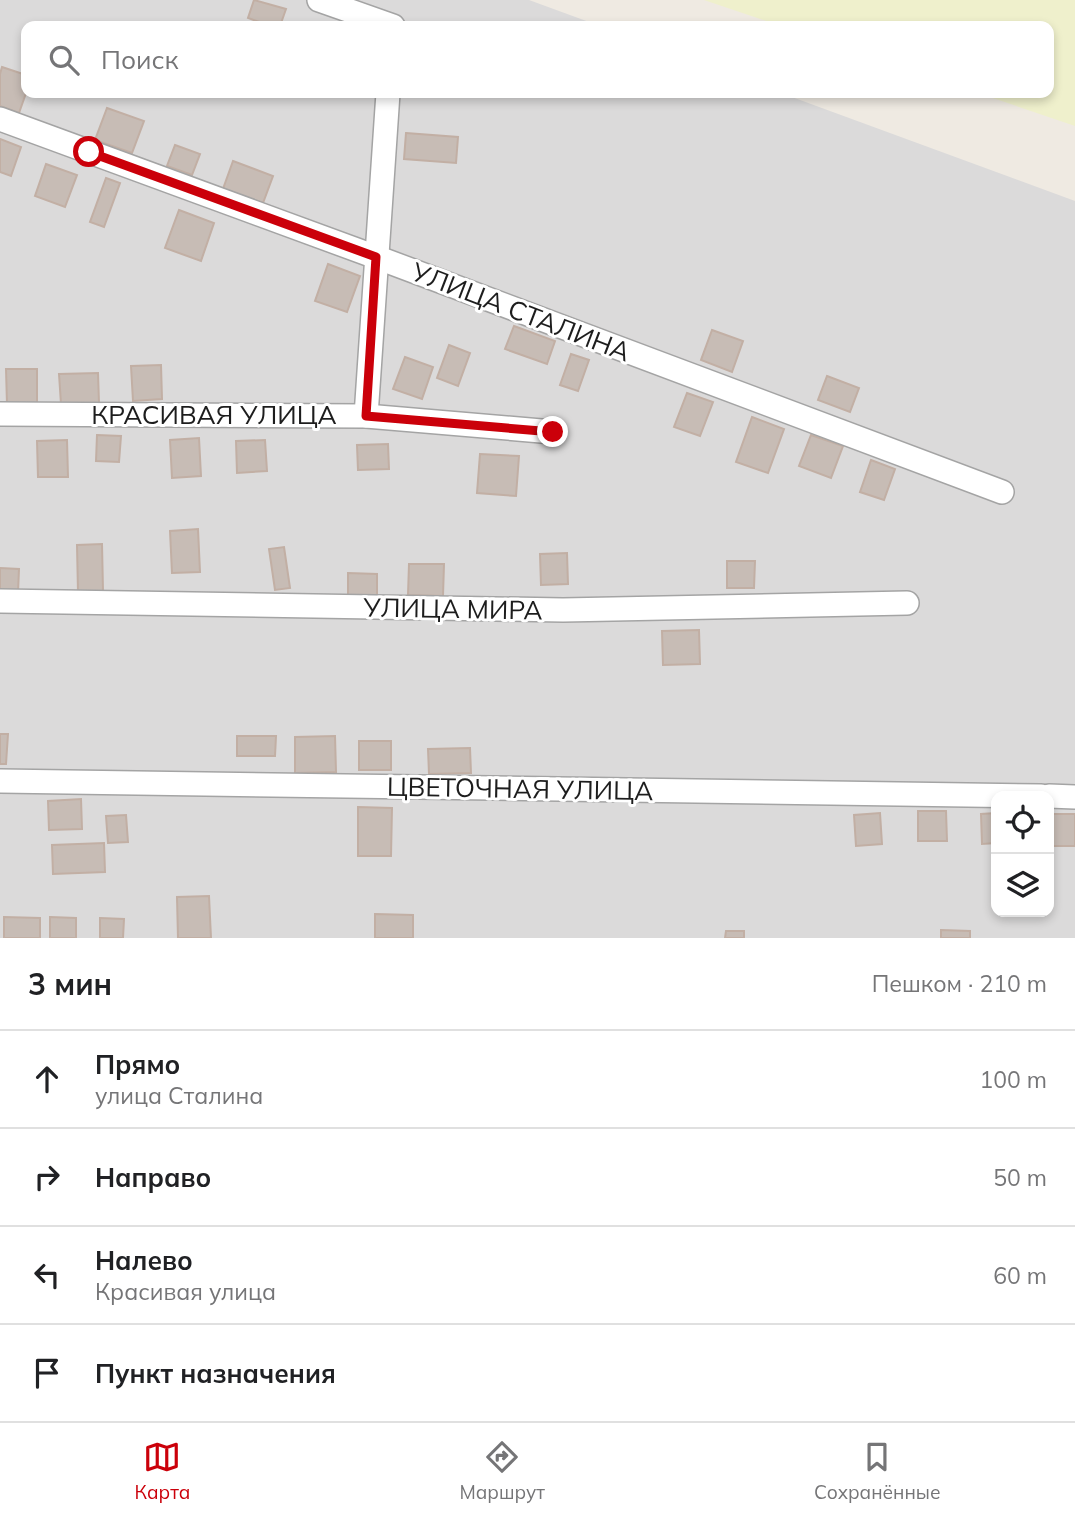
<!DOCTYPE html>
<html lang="ru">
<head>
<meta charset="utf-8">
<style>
	body { margin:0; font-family:Mulish,sans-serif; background:#f6f6f6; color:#202124 }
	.controls { position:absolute; right:21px; bottom:21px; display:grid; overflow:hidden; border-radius:14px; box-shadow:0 4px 10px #0003 }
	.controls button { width:63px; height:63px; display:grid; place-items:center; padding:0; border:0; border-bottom:2px solid #e0e0e0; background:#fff; color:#202124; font:35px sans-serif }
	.stop { position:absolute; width:21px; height:21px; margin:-16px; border:5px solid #cb000a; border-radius:50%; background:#fff }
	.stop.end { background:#cb000a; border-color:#fff; box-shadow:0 2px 7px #0008 }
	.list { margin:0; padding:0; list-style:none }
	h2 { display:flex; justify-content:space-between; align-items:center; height:91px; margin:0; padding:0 28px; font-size:30px }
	h2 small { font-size:23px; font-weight:400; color:#757577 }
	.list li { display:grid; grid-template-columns:46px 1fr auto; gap:21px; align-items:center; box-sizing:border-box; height:98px; padding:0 28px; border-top:2px solid #e0e0e0 }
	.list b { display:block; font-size:26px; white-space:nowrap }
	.list p { margin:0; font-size:23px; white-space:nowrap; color:#757577 }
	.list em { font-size:23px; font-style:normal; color:#757577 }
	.icon { flex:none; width:38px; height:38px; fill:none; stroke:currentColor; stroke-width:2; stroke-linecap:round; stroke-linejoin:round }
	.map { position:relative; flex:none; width:1075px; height:938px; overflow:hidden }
	.search { position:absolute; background:#fff; box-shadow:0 4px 10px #0003; left:21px; right:21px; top:21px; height:77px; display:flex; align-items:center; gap:18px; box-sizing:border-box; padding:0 24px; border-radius:14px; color:#757577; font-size:26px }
	.sheet { height:483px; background:#fff }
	nav { display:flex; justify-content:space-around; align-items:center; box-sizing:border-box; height:98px; border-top:2px solid #e0e0e0; background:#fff; font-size:19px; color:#757577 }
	nav a { display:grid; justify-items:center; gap:4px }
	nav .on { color:#cb000a }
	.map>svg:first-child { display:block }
	.residential { fill:#dbdada; fill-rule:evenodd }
	.farmland { fill:#eff0cc }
	.building { fill:#c7bcb5; stroke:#c2afa4; stroke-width:2 }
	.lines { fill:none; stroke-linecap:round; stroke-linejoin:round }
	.minor-casing { stroke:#a4a4a4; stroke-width:26 }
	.minor { stroke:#fff; stroke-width:23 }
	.route { stroke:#cb000a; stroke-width:9 }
	.labels { text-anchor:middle; stroke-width:6; stroke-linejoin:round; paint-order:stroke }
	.street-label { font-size:26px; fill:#1d1d1d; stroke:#fff }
</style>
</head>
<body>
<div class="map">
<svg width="1075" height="938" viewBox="0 0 1075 938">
	<rect width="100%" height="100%" fill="#efeae2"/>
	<path class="residential" d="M0,0H529L600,26H26V93H781L1075,201V938H0ZM996,796H1049V912H996Z"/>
	<polygon class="farmland" points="704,0 1075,0 1075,126 978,93 1049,93 1049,26 781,26"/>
	<g class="building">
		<polygon points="254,0 286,9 280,26 270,26 248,18"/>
		<polygon points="2,67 26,75 26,93 19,113 0,106 0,74"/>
		<polygon points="107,108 144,121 132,153 95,140"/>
		<polygon points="406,133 458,137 456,163 404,159"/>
		<polygon points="0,139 21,147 11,176 0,172"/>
		<polygon points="175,145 200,154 192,175 167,166"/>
		<polygon points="233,161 273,176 263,203 223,189"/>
		<polygon points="46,164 77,175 65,207 35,196"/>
		<polygon points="106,178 120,183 104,227 90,222"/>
		<polygon points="179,210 214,223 201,261 165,248"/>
		<polygon points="328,264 360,276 347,312 315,301"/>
		<polygon points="514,326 555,341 547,364 505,349"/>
		<polygon points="712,330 743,341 732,372 701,360"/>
		<polygon points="449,345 470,353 458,386 437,378"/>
		<polygon points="571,354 589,360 578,391 560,385"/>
		<polygon points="405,357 433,367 422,399 393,389"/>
		<polygon points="161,365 162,399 133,401 131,366"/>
		<polygon points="6,369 37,369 37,403 7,404"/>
		<polygon points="98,373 99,403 61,404 59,374"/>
		<polygon points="827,376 859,388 850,412 818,400"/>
		<polygon points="687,393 713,402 700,436 674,427"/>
		<polygon points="752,417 784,429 768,473 736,462"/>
		<polygon points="97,435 121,436 119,462 96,461"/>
		<polygon points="811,435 843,446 831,478 799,466"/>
		<polygon points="199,438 201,476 172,478 170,440"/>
		<polygon points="67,440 68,477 38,477 37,441"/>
		<polygon points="265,440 267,471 237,473 236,441"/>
		<polygon points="388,444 389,469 358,470 357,445"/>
		<polygon points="480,454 519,456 516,496 477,493"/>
		<polygon points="871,460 895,469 884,500 860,492"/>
		<polygon points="198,529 200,572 172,573 170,531"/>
		<polygon points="102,544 103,591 78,592 77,545"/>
		<polygon points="284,547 290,588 275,590 269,549"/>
		<polygon points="567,553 568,584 541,585 540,554"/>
		<polygon points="727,561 755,561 754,588 727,588"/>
		<polygon points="409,564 444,564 443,596 408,595"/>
		<polygon points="0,568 19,569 18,593 0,592"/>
		<polygon points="348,573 377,574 377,598 348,598"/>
		<polygon points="699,630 700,664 663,665 662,631"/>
		<polygon points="0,734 8,734 6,764 0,764"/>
		<polygon points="237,736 276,736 275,756 237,756"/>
		<polygon points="335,736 336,772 295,773 295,737"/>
		<rect x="359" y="741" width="32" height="29"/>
		<polygon points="470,748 471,773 429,774 428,749"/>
		<polygon points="81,799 82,829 49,830 48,801"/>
		<polygon points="358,807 392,808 391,856 358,856"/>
		<polygon points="918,811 946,811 947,841 918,841"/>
		<polygon points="880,813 882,844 856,846 854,815"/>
		<polygon points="996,813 996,843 982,844 981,814"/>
		<rect x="1049" y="814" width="26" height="32"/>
		<polygon points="126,815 128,842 108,843 106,816"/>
		<polygon points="104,843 105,872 53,874 52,845"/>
		<polygon points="209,896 211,938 178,938 177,897"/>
		<polygon points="375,914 413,915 413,938 375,938"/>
		<polygon points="4,917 40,918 40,938 4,938"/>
		<polygon points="50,917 76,918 76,938 50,938"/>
		<polygon points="100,918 124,919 123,938 100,938"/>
		<polygon points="941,930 970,931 970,938 941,938"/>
		<polygon points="726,931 744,931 744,938 725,938"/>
	</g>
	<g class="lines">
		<defs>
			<g id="minor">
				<polyline points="319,0 393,26"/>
				<polyline points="0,119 376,257 1002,492"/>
				<polyline points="0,414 366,416 553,432"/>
				<polyline points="366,416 388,93"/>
				<polyline points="0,601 563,610 907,603"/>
				<polyline points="0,781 1041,796"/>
				<polyline points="1049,796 1075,797"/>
			</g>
		</defs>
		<use href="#minor" class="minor-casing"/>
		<use href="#minor" class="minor"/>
	</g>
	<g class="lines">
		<polyline class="route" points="89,152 376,257 366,416 553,432"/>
	</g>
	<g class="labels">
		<g class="street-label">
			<text transform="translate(521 312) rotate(21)" y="9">УЛИЦА СТАЛИНА</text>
			<text x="214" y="424">КРАСИВАЯ УЛИЦА</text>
			<text transform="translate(453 609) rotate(1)" y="9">УЛИЦА МИРА</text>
			<text transform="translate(520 789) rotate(1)" y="9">ЦВЕТОЧНАЯ УЛИЦА</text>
		</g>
	</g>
</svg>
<div class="controls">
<button><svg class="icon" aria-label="locate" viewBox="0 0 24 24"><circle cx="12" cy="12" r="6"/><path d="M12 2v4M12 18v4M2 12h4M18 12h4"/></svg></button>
<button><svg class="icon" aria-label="layers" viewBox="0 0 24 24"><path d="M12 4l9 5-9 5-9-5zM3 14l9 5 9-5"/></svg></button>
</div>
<div class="stop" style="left:89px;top:152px"></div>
<div class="stop end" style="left:553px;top:432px"></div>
<div class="search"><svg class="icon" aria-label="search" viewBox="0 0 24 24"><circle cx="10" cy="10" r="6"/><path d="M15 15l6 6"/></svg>Поиск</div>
</div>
<section class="sheet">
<h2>3 мин<small>Пешком · 210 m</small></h2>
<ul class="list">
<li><svg class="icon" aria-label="ahead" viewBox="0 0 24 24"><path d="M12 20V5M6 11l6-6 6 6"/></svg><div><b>Прямо</b><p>улица Сталина</p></div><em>100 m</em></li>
<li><svg class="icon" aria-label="right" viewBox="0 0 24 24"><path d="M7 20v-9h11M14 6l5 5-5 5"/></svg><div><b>Направо</b></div><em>50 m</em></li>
<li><svg class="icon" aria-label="left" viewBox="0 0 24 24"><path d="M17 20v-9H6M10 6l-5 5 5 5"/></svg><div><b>Налево</b><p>Красивая улица</p></div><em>60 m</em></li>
<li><svg class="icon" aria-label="arrive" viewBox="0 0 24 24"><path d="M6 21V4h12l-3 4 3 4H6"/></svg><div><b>Пункт назначения</b></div></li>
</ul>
</section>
<nav>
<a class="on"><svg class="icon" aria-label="map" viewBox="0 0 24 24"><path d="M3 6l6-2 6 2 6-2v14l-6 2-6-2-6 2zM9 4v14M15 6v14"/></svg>Карта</a>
<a><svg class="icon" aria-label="directions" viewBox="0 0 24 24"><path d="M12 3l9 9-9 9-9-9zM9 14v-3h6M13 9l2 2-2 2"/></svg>Маршрут</a>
<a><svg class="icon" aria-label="saved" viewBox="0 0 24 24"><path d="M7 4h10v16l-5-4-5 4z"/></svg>Сохранённые</a>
</nav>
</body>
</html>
